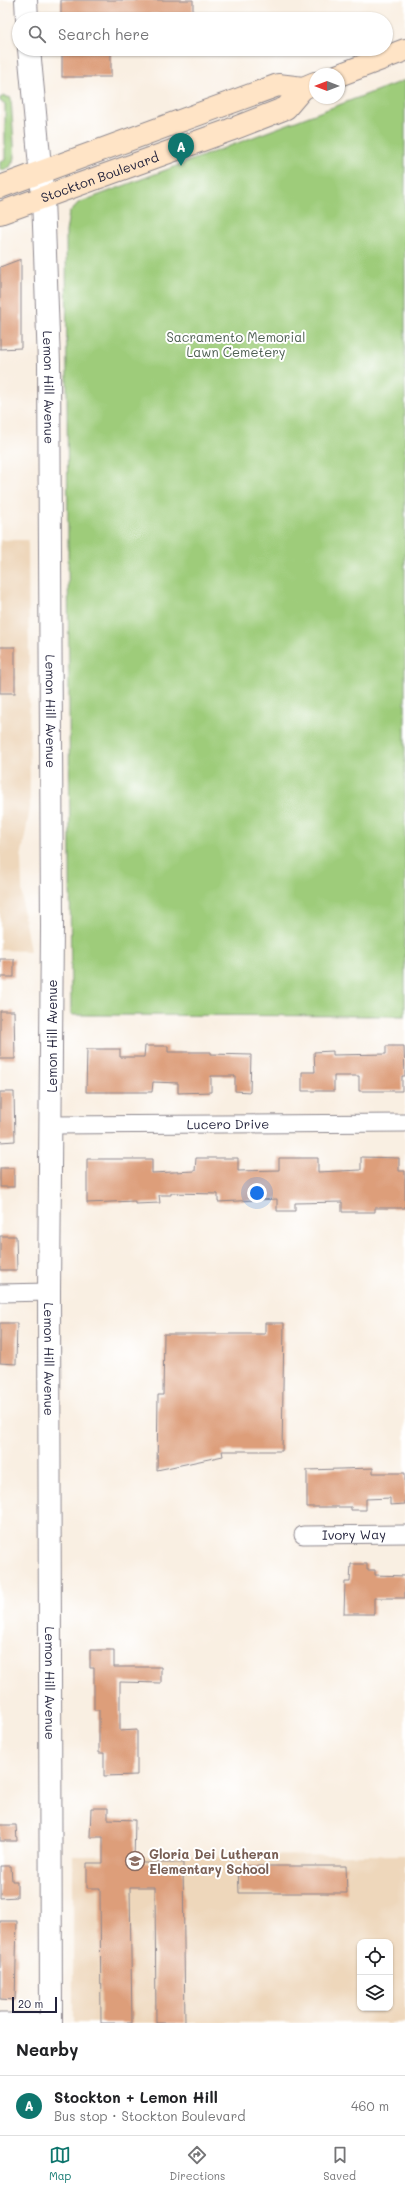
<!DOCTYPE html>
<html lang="en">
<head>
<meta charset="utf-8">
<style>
	body { margin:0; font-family:Mali,sans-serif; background:#f2f2f2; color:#202124 }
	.controls { position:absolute; right:12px; bottom:12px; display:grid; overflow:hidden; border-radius:8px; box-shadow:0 1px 3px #0004 }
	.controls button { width:36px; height:36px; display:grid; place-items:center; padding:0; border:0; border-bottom:1px solid #e0e0e0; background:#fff; color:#202124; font:20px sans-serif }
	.compass { position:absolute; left:309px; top:68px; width:36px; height:36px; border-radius:50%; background:#fff; box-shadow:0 1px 3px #0004; rotate:270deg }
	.scale { position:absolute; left:12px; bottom:10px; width:45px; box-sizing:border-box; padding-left:4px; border:2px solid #22223b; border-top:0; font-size:11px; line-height:14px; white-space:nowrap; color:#22223b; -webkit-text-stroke:3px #fff; paint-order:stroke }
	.you { position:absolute; left:257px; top:1193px; width:14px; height:14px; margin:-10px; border:3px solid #fff; border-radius:50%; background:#1a73e8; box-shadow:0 0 0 6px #1a73e833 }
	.badge { display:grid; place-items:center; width:26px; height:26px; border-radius:50%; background:#0f766e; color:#fff; font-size:13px; font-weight:700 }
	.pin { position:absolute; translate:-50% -33px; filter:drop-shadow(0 1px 2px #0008) }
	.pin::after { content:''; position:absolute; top:21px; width:14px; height:12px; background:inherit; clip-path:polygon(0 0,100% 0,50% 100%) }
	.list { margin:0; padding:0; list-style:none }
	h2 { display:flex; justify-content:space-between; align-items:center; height:52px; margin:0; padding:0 16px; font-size:17px }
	h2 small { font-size:13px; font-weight:400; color:#757577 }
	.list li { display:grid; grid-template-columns:26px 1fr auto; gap:12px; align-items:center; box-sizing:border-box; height:60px; padding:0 16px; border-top:1px solid #e0e0e0 }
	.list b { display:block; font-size:15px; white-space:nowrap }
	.list p { margin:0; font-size:13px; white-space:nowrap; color:#757577 }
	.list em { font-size:13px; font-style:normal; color:#757577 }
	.icon { flex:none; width:22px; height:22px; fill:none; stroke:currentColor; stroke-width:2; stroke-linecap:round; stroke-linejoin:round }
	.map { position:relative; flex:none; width:405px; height:2023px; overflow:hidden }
	.search { position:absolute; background:#fff; box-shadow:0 1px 3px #0004; left:12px; right:12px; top:12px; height:44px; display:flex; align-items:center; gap:10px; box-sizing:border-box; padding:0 14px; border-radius:22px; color:#757577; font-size:15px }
	.sheet { height:112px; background:#fff }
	nav { display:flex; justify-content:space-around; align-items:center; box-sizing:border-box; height:56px; border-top:1px solid #e0e0e0; background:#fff; font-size:11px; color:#757577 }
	nav a { display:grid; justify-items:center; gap:2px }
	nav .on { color:#0f766e }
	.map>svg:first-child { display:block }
	.built { fill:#eed7bb; fill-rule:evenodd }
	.green { fill:#9ecc7a; stroke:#60775a }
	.building { fill:#dd9e7a }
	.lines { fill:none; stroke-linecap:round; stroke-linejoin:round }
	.minor-casing { stroke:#8e888e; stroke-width:19 }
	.tertiary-casing { stroke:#8e888e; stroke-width:24 }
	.secondary-casing { stroke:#8e888e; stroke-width:24 }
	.minor { stroke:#fff; stroke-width:17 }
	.tertiary { stroke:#fff; stroke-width:22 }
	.secondary { stroke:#ffe4c6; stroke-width:22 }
	.labels { text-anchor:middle; stroke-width:4; stroke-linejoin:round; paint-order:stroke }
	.street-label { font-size:13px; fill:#22223b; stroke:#fff }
	.park-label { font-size:13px; fill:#4d5e51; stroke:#fff }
	.education-label { font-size:13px; font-weight:bold; fill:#785e54; stroke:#fff; text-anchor:start }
</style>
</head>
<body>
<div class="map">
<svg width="405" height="2023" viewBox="0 0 405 2023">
	<rect width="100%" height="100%" fill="#fff"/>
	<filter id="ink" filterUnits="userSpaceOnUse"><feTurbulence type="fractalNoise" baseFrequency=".025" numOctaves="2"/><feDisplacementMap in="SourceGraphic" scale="8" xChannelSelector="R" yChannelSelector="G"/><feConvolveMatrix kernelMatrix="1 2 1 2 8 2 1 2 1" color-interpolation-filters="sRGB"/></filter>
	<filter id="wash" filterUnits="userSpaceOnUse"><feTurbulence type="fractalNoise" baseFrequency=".012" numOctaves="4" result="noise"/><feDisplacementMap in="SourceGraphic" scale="16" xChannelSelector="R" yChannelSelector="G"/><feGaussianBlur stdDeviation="0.9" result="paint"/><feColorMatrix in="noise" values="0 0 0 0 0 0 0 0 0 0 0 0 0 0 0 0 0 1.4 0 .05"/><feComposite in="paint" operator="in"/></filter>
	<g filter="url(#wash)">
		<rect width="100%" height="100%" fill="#f9efe2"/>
		<g class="built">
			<polygon points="0,540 28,540 30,808 21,858 23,912 30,951 0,950"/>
			<path d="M405,1855V2023H73V1856ZM360,1942H390V2008H360Z"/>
		</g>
		<g class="green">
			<polygon points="405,80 405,1016 71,1015 66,232 69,213 78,203"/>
			<polygon points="4,96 11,98 15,158 10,167 0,171 0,162 5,160 5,105 0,101 0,98"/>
		</g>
		<g id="blocks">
			<g class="building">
				<polygon points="61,0 193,0 193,14 148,14 148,19 61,19"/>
				<rect x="62" y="49" width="49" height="28"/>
				<polygon points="21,259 21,348 0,349 0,267"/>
				<rect x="0" y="647" width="15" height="46"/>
				<rect x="0" y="959" width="14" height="18"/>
				<polygon points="0,1011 14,1011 15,1059 0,1059"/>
				<polygon points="145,1046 168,1046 168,1052 211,1052 211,1054 251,1055 250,1092 235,1091 235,1076 211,1076 211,1092 178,1093 178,1083 153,1082 152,1092 86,1092 87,1049 120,1049 120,1057 144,1057"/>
				<polygon points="386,1046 404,1046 405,1076 402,1076 402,1091 359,1091 359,1076 334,1076 334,1091 302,1091 302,1072 315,1072 314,1052 333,1051 333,1055 386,1054"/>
				<polygon points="0,1092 14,1092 15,1141 0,1142"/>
				<polygon points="361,1157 399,1158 399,1171 405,1171 405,1208 375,1208 375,1212 342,1212 342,1202 295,1203 295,1211 277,1211 277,1199 218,1202 218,1194 171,1193 171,1195 159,1195 160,1203 135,1204 135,1201 87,1203 87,1159 152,1159 152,1173 195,1171 196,1158 238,1158 238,1171 279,1170 279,1158 318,1158 318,1172 361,1170"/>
				<rect x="0" y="1168" width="14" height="19"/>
				<polygon points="0,1236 16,1236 17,1270 0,1270"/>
				<polygon points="0,1323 17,1323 16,1364 0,1363"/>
				<polygon points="265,1323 284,1323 282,1451 222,1451 223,1456 157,1470 158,1395 163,1395 164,1334 265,1334"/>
				<polygon points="373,1468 373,1473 405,1473 405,1504 390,1505 390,1498 366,1499 366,1510 351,1510 351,1507 307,1507 307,1470"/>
				<polygon points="351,1564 367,1564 367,1570 375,1570 375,1575 405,1576 405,1598 374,1598 374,1614 344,1614 345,1582 350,1582"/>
				<polygon points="90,1650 114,1650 114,1667 161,1667 161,1683 120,1682 120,1731 137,1730 137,1775 104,1776 104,1753 99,1753 99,1710 94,1710 94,1668 90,1668"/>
				<polygon points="91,1808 108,1808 108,1819 135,1820 134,1863 183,1863 185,2023 156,2023 155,1887 130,1887 132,2023 101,2023 100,1888 87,1888 87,1863 103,1863 103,1837 90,1837"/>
				<polygon points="0,1825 16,1825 17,1841 0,1841"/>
				<polygon points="0,1866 11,1866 12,1881 17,1881 17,1897 0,1898"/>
				<polygon points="238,1866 346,1866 347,1893 239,1893"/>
				<polygon points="0,1921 17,1921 15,2000 0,1999"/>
			</g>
		</g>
	</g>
	<g filter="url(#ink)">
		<use href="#blocks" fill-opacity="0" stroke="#8e888e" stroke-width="1"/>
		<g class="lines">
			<defs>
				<g id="minor">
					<path id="s1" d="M51,1125L405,1123"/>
					<polyline points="0,1293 49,1292"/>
					<path id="s2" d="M303,1535L405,1534"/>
					<polyline points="0,2022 51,2022"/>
				</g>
				<g id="tertiary">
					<polyline points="26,0 27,19"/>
					<path id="s3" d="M29,49L43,198L49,363L52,926L49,1292L51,2023"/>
				</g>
				<g id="secondary">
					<polyline points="339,75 405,50"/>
					<polyline points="0,187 278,85 303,88 315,83"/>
					<path id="s4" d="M0,213L230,130L286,108L303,88"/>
				</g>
			</defs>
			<use href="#minor" class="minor-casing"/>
			<use href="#tertiary" class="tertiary-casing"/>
			<use href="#secondary" class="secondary-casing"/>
			<use href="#minor" class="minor"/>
			<use href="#tertiary" class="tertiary"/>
			<use href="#secondary" class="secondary"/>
		</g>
	</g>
	<defs>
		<symbol id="school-ring" viewBox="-11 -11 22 22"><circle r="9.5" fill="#fff" stroke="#8d6e63" stroke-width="1.5"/><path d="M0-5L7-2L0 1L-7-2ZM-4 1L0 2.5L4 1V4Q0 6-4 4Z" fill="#8d6e63"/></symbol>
	</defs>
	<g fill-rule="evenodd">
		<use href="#school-ring" x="124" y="1850" width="22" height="22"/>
	</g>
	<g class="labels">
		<g class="street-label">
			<text dy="5" stroke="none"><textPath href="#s4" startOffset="106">Stockton Boulevard</textPath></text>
			<text dy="5" stroke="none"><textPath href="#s3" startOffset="339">Lemon Hill Avenue</textPath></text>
			<text dy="5" stroke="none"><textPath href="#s3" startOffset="663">Lemon Hill Avenue</textPath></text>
			<text transform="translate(52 1036) rotate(-90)" y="5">Lemon Hill Avenue</text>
			<text dy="5" stroke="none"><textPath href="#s1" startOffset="177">Lucero Drive</textPath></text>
			<text dy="5" stroke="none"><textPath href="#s3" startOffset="1311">Lemon Hill Avenue</textPath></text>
			<text dy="5" stroke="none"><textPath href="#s2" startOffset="51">Ivory Way</textPath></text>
			<text dy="5" stroke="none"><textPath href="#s3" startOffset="1635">Lemon Hill Avenue</textPath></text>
		</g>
		<g class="park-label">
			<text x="236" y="342">Sacramento Memorial<tspan x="236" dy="15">Lawn Cemetery</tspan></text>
		</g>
		<g class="education-label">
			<text x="149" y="1859">Gloria Dei Lutheran<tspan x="149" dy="15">Elementary School</tspan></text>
		</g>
	</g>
</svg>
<div class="controls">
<button><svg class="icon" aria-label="locate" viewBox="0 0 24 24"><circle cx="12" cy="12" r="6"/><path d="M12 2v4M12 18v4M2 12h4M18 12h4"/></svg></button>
<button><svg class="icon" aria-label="layers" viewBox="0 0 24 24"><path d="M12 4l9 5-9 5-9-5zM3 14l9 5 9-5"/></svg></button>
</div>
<svg class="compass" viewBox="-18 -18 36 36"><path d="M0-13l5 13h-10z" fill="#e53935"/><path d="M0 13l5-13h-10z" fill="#757577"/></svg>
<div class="scale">20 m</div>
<div class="you"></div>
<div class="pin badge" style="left:181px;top:166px">A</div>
<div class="search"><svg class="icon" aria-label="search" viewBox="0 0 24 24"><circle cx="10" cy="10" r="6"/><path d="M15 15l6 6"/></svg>Search here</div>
</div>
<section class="sheet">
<h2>Nearby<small></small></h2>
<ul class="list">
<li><span class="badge">A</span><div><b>Stockton + Lemon Hill</b><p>Bus stop · Stockton Boulevard</p></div><em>460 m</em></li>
</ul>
</section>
<nav>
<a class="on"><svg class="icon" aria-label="map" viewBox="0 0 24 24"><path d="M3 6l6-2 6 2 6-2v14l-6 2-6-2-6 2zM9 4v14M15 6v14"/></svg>Map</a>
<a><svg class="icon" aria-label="directions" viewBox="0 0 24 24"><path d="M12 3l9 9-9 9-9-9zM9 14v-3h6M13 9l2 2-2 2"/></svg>Directions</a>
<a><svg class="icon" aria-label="saved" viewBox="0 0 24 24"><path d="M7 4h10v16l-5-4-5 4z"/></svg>Saved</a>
</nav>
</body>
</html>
